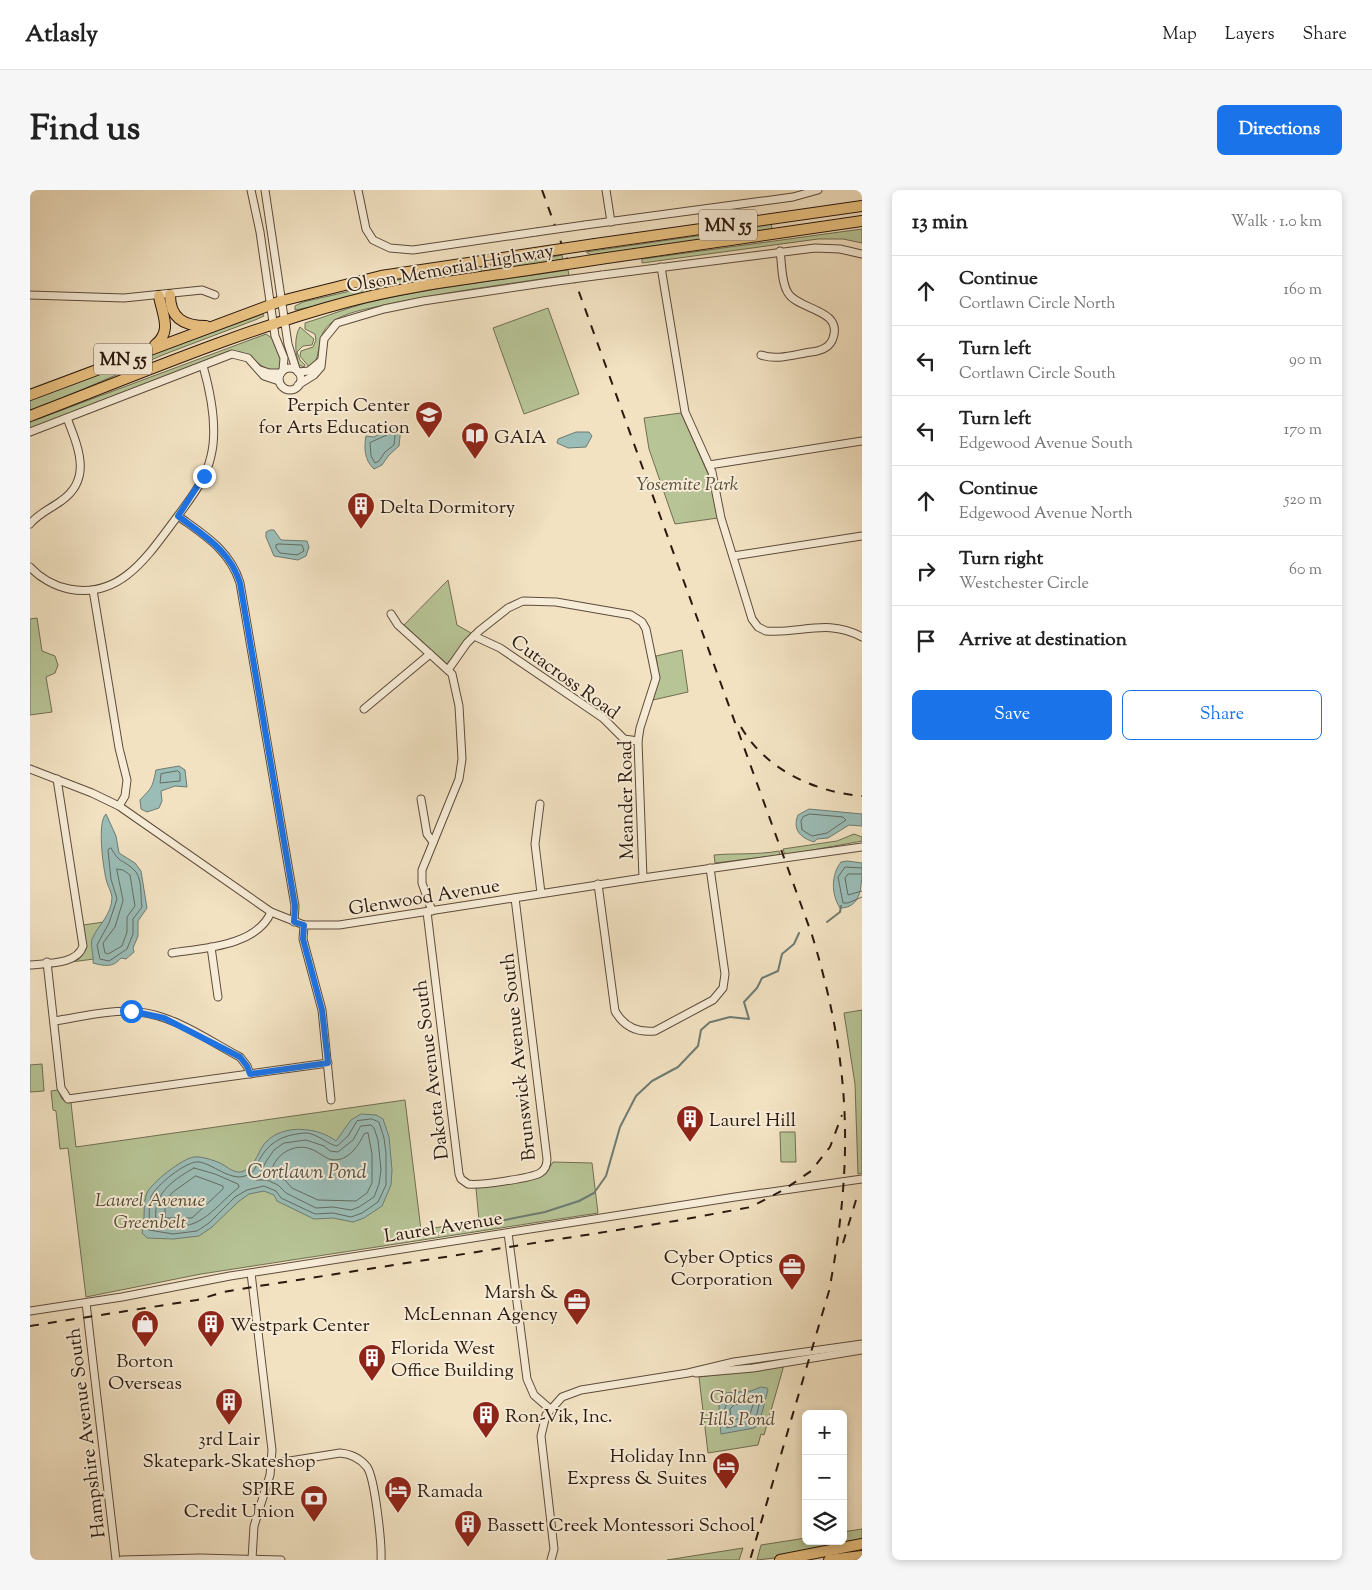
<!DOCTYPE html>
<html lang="en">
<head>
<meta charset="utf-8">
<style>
	body { margin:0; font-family:"Sorts Mill Goudy",serif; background:#f6f6f6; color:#222 }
	.controls { position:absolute; right:15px; bottom:15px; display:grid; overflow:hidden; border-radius:8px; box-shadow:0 2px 8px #0003 }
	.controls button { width:45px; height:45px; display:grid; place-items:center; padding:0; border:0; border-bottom:1px solid #e0e0e0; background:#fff; color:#222; font:25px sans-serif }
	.stop { position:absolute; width:15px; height:15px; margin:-11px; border:4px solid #1a73e8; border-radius:50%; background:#fff }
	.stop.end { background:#1a73e8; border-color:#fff; box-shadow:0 1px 5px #0008 }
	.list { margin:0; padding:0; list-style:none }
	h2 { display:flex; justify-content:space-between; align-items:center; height:65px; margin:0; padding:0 20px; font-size:21px }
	h2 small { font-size:16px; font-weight:400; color:#767676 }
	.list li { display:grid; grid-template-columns:32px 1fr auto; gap:15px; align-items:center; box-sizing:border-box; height:70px; padding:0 20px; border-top:1px solid #e0e0e0 }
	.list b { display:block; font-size:19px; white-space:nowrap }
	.list p { margin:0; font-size:16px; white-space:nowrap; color:#767676 }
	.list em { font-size:16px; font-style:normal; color:#767676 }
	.actions { display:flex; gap:10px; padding:15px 20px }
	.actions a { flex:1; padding:11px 0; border:1px solid #1a73e8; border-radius:8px; text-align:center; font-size:18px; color:#1a73e8 }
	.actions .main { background:#1a73e8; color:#fff }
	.icon { flex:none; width:28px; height:28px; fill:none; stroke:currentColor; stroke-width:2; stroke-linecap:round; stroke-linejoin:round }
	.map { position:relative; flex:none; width:832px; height:1370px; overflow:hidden; border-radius:8px }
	header { display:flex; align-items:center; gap:30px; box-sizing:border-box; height:70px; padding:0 25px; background:#fff; border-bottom:1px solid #e0e0e0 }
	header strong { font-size:24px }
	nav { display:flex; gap:28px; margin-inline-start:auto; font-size:18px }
	.intro { display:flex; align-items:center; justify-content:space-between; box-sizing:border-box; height:120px; padding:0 30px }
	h1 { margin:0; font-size:35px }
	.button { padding:12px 22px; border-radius:8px; background:#1a73e8; color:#fff; font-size:18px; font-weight:700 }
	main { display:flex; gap:30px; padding:0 30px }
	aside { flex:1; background:#fff; border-radius:8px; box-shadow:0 2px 8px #0003 }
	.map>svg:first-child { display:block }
	.green { fill:#b7c496; stroke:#716e52 }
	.water { fill:#9bbdb7; stroke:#6e7b73 }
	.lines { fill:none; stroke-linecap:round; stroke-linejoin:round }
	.shore { stroke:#636b62; stroke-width:1 }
	.stream { stroke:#6e7b73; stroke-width:2 }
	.minor-casing { stroke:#5d4b3b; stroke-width:9 }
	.highway-casing { stroke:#2b190e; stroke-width:12 }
	.minor { stroke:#f7ecd7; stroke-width:7 }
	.highway { stroke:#e9c181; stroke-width:10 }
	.rail { stroke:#2b190e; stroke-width:2; stroke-dasharray:9 9; stroke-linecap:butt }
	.minor-bridge-casing { stroke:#5d4b3b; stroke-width:9; stroke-linecap:butt }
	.highway-bridge-casing { stroke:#2b190e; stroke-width:12; stroke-linecap:butt }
	.minor-bridge { stroke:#f7ecd7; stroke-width:7 }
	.highway-bridge { stroke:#e9c181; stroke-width:10 }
	.route { stroke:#1a73e8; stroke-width:6 }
	.labels { text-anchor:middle; stroke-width:4; stroke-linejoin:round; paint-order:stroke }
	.shield { fill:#f7ecd7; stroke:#68584a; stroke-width:1 }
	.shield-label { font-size:18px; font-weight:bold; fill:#2b190e }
	.street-label { font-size:19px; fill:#2b190e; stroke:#f7ecd7 }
	.poi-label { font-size:19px; fill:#2b190e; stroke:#f7ecd7; text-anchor:start }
	.park-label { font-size:19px; font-style:italic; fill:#554c37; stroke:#f7ecd7 }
	.water-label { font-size:20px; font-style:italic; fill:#525249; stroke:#f7ecd7 }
</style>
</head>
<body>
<header>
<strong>Atlasly</strong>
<nav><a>Map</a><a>Layers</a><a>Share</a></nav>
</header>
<div class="intro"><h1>Find us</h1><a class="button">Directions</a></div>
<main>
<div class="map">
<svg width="832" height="1370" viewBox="0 0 832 1370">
	<rect width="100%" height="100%" fill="#f2e2c2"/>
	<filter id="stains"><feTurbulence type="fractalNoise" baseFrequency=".004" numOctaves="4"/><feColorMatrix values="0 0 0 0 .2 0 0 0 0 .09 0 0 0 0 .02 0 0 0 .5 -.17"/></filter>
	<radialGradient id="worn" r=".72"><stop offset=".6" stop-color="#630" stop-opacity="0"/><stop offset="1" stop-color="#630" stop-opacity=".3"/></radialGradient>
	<g class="green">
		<polygon points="741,32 742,39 718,44 561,65 556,62 721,38 721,35"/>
		<polygon points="832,39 832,53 813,49 788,49 612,73 612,69"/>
		<polygon points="532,65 533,69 265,120 265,116 273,112 372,89 520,67 520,70 522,67"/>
		<path d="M538,80L539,85C477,94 415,102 354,115C338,119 314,122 301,133C286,145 292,160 284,174L279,177L270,166L271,161L283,157L286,150L285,144L275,139V133C295,127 314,119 336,113C402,97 471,90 538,80Z"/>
		<polygon points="518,118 549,204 494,224 463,138"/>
		<polygon points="233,124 234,126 225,130 135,164 0,222 0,209"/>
		<path d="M270,137L284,149L282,155L273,156L267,162L270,170L275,175L274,177L269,175C265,164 264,146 270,137Z"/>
		<path d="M236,144L242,148L252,168L249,180C225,182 224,157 197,162L0,239V232Z"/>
		<polygon points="651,223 679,286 688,328 645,334 619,259 614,228"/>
		<polygon points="418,390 427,435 441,443 417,474 374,435"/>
		<polygon points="7,428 12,461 25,466 28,475 25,483 16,487 22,522 0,525 0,429"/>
		<polygon points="652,460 658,502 623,510 629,487 626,466"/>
		<polygon points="824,644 832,647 832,651 755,665 753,659 807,651"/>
		<path d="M749,661L750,665L685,673L684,665C706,663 727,665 749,661Z"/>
		<polygon points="74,732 66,743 62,755 64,769 41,772 49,769 54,762 53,735"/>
		<polygon points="832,820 832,983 828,984 825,894 814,823"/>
		<polygon points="12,874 14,901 0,902 0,875"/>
		<polygon points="28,900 32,909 41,913 46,957 375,910 391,1040 449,1031 446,998 508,988 516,983 523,972 562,973 568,1023 171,1084 56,1107 38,958 30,959 26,921 23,920 21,901"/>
		<polygon points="750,942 765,942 766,972 751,972"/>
		<polygon points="754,1175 734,1245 731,1244 728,1255 678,1263 669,1187"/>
		<polygon points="832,1339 832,1351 761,1366 727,1370 731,1355 776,1348 776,1351 813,1351 813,1342"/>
		<polygon points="713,1358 709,1370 637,1370"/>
	</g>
	<g class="water">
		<path d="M365,234L371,237L369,256L359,265L352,275L344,279C334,270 334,257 336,246L344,247Z"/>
		<polygon points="546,242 559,242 562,246 556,257 538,258 527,253 528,249"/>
		<polygon points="240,340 244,340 251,350 277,351 279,357 276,366 268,370 244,366 236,347 236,342"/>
		<path d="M149,576L155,580L157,597L145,596L131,601L132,611L129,618L117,622L111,619L110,610C122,597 122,599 126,580Z"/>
		<path d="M779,619L832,624V636L819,635L798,648L787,649L784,652C771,648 762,640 768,625Z"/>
		<path d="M76,624L86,646L89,663L105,673L111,681L117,718L108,731V746L103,758L104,762L96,769L91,768C83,778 74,776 63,773C64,765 60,756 62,749C68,735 82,725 82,707C81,700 77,695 76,689C73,676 67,632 76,624Z"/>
		<path d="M817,671L832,673C832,695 832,718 810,718C801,704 801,685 811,672Z"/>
		<path d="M331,924L346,925L353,929L359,947L362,980L361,995L352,1016L334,1028L323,1032L303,1028L284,1029L247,1011L244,1005L234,1001L219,1004L208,1012L182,1037L169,1046L143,1049L117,1048L112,1043C116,1029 112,1015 117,1003C121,993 153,968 164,967C171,966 183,970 190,973C198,977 205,985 214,981C226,977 228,959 237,951C254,934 288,937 306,951L321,930Z"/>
		<polygon points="731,1197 737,1198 738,1200 729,1234 724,1238 691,1244 690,1233 687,1229 685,1233 683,1226 685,1222 689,1225 689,1210 694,1210 696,1203 721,1201"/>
	</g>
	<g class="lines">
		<g class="shore">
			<polygon points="362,243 365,245 364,255 355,262 349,271 345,273 341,266 340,253"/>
			<polygon points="249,354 272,355 274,361 267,365 250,363 246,358 246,355"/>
			<polygon points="148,581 150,583 150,591 130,593 131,584"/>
			<polygon points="780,624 813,627 816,630 797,643 782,646 772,640 771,631 773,627"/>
			<path d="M81,658C91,675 91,668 103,679C113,686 110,706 112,717L103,729V744L97,759L79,771L70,769L67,755L79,733L87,709L81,689L78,660Z"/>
			<polyline points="832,678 815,677 808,687 813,713 818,713 832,707"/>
			<polygon points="87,679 93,680 100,685 105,716 97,727 97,742 92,756 78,764 75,763 73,753 85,737 93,711"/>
			<polyline points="832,684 818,684 815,688 818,705 832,701"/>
			<path d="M342,929L349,932L354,948L356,963V995L348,1012L332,1023L321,1027L303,1023L285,1024L251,1008L246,1001L234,996L217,1000L205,1007L179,1033L167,1041L143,1044L119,1040C120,1030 118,1016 121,1007C125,996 157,970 169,972C183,974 200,991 215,986C226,983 226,974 231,967C241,950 257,944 276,943C286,943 299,955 307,956L318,946L327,931Z"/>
			<polygon points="331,936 341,935 344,938 348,950 351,980 349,994 344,1007 329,1017 321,1020 303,1017 286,1018 256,1003 248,995 237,990 226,990 237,970 244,960 254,953 276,950 294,956 300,961 308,962 323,950"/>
			<path d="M338,943L342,964V993L337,1003L326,1011L288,1010L262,998L255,990L241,983C244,966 261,954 278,958C286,960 292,966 299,969C316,974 328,957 334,944Z"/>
			<path d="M164,978L185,984L208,994L209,997C179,1022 171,1043 127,1035C120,1006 141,991 164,978Z"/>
			<polygon points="166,986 193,996 193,999 162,1028 135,1028 135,1011 143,1002"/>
			<path d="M729,1204L731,1207L725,1232L697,1238C693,1226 693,1220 699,1209Z"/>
			<polygon points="720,1213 723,1215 719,1227 701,1230 700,1219 704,1215"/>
		</g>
		<g class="stream">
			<polyline points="797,732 810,722 811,716"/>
			<polyline points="681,832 700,827 719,829 714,812 727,798 732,788 748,781 752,764 764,754 769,743"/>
			<polyline points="434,1038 515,1022 549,1011 564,1003 576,986 590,937 606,906 622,891 648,877 668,856 671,840 680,832"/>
		</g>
		<defs>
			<g id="minor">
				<polyline points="221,0 230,42 245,146 254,168 253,180"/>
				<polyline points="235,0 258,154 266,179"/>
				<polyline points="328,0 336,39 343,50 360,58 383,60 506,42"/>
				<polyline points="576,0 581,32"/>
				<polyline points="555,35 763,7 788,0"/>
				<path d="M631,77L655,222L682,282L691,328L722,429L728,437L736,441C771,444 797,428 832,447"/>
				<polyline points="572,85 785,58 810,59 832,64"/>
				<polyline points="0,105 94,108 172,100 185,105"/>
				<path d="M731,165C747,171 766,164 781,162C790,161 800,158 803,148C813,119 768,120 758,103C751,92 752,73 750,61"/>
				<circle cx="260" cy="189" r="11"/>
				<polyline points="230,180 239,183 251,183"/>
				<polyline points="268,182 279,181 291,171"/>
				<polyline points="268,195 284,185 291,177 294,149 307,133 354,119 393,111 520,92"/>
				<polyline points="0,242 202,164 218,168 234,186 249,191"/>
				<polyline points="679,275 832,251"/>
				<path d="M148,326C174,345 200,360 210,393L265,716L264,732"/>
				<path d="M0,334C8,324 20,319 31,311C63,289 48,257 37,228"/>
				<polyline points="703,366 832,346"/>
				<path d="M0,377C10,388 25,396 39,399C90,409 117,367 144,331C158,312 176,290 181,266C188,237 181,204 173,176"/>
				<polyline points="63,400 89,558 97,590 95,606 89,616"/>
				<polyline points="361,424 368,435 422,484 429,516 432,569 429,589 392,680 392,693 402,721"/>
				<polyline points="444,446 470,458 573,528 594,549 608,551"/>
				<polyline points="418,480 437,453 449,441 478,418 493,411 526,412 601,425 612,432 616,439 626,488 610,538 608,551 613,688"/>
				<polyline points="334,519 400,464"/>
				<polyline points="0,579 62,603 89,616 241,722 274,735 309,735 613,688 832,657"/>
				<polyline points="391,609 397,644 403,652"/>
				<polyline points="510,614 505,654 511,703"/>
				<path d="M568,694L585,821C594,837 607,843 625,841L683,810L693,798L695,784L680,678"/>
				<path d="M397,722L429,984L431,989L438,994C448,996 502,988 510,983C515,980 517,975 517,969L485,708"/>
				<polyline points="274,735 273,749 292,820 301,910"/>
				<polyline points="181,757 188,807"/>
				<path d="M142,763C174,758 227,756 241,722"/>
				<polyline points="17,772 31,898 38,909 298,873"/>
				<path d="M0,775C16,773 47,775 53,756L27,589"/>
				<path d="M24,831C51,827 81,819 108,822C144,825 179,851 210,867L217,876L220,884"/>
				<polyline points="478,1043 497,1189 504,1205 520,1219"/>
				<polyline points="221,1083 242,1260 240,1285 224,1336 222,1369"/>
				<polyline points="56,1113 86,1370"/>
				<polyline points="0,1121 92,1107 200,1086 705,1007 832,989"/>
				<polyline points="666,1183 723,1178 832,1160"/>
				<path d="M241,1274L310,1263C321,1264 330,1268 337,1277C345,1288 352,1355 351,1370"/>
				<polyline points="92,1370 170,1368 251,1370"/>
				<polyline points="521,1370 524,1359 511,1246 516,1225 532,1207 551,1200 658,1183 704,1172 832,1154"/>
			</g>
			<g id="highway">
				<polyline points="565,54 832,16"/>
				<polyline points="570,69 832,31"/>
				<path d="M140,105C140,128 154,136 176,136"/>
				<path d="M125,155C143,141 132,124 129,106"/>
				<polyline points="0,205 251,111 351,86 505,63"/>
				<path d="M0,226C105,186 208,141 317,112C380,95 446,88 511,78"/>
				<polyline points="750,1370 832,1354"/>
				<polyline points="799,1370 832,1366"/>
			</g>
		</defs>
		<use href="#minor" class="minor-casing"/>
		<use href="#highway" class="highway-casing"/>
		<use href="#minor" class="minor"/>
		<use href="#highway" class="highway"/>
		<g class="rail">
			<path d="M512,0L782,745C821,873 824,970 799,1101L720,1370"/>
			<path d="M711,537C736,580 785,602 832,606"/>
			<polyline points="813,1053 826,1010"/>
			<polyline points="0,1136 167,1110 194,1102 223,1097 645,1031 721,1017 755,999 781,981 800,957 812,925"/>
		</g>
		<defs>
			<g id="minor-bridge">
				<polyline points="506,42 555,35"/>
				<polyline points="520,92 572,85"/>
			</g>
			<g id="highway-bridge">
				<polyline points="505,63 565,54"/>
				<polyline points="511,78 570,69"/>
			</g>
		</defs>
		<use href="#minor-bridge" class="minor-bridge-casing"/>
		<use href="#highway-bridge" class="highway-bridge-casing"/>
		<use href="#minor-bridge" class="minor-bridge"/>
		<use href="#highway-bridge" class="highway-bridge"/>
	</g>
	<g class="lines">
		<path class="route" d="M101,821L134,828L210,867L217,876L220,884L298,873L292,820L273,749L274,735L264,732L265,716L210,393C200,360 173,345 148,326L174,286"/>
	</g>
	<defs>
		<symbol id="school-pin" viewBox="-11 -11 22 30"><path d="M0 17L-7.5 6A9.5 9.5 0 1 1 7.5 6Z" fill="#8f2418" stroke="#f7ecd7"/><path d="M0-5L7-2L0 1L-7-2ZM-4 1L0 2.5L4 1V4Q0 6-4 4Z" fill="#fff"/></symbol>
		<symbol id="library-pin" viewBox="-11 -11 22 30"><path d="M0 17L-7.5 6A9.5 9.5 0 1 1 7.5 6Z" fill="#8f2418" stroke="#f7ecd7"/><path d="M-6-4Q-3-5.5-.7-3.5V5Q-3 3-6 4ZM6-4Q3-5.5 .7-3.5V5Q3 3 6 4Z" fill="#fff"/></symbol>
		<symbol id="building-pin" viewBox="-11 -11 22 30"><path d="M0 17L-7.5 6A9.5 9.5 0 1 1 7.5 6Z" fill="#8f2418" stroke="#f7ecd7"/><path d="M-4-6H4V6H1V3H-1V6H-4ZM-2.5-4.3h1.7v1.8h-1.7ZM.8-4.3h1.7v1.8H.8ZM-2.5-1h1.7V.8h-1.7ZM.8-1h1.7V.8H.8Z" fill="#fff"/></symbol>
		<symbol id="office-pin" viewBox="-11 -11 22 30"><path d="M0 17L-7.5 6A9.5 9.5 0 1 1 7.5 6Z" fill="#8f2418" stroke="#f7ecd7"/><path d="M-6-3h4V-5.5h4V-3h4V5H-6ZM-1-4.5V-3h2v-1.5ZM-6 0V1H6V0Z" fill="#fff"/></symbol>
		<symbol id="shop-pin" viewBox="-11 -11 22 30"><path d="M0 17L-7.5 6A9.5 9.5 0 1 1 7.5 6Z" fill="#8f2418" stroke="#f7ecd7"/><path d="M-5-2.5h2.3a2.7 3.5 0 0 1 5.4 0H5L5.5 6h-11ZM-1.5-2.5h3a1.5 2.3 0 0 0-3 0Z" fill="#fff"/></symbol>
		<symbol id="hotel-pin" viewBox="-11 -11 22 30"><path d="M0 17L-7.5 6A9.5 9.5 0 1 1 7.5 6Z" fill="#8f2418" stroke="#f7ecd7"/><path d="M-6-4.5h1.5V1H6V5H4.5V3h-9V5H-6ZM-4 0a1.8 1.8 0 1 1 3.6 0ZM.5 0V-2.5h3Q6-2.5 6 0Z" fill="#fff"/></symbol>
		<symbol id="bank-pin" viewBox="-11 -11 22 30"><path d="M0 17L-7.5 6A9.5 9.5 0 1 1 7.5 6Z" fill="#8f2418" stroke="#f7ecd7"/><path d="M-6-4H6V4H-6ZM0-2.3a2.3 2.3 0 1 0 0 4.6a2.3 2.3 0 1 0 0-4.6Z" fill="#fff"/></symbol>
	</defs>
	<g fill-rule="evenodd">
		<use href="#school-pin" x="383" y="209" width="32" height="43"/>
		<use href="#library-pin" x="429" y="230" width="32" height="43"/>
		<use href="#building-pin" x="315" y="300" width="32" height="43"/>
		<use href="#building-pin" x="644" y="913" width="32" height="43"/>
		<use href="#office-pin" x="746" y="1061" width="32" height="43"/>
		<use href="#office-pin" x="531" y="1096" width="32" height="43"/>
		<use href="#shop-pin" x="99" y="1118" width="32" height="43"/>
		<use href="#building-pin" x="165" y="1118" width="32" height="43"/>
		<use href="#building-pin" x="326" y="1152" width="32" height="43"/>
		<use href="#building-pin" x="183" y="1196" width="32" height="43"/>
		<use href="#building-pin" x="440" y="1209" width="32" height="43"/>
		<use href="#hotel-pin" x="680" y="1260" width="32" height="43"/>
		<use href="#hotel-pin" x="352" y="1284" width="32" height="43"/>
		<use href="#bank-pin" x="268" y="1293" width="32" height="43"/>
		<use href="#building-pin" x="422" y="1318" width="32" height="43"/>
	</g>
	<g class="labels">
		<g class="shield">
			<rect x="669" y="19.5" width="58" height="31" rx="4"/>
			<rect x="64" y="153.5" width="58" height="31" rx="4"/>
		</g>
		<g class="shield-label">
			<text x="698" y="41">MN 55</text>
			<text x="93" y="175">MN 55</text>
		</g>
		<g class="street-label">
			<text transform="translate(420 77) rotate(-10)" y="7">Olson Memorial Highway</text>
			<text transform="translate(536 486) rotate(36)" y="7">Cutacross Road</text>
			<text transform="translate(595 610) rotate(-91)" y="7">Meander Road</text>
			<text transform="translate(394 706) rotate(-9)" y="7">Glenwood Avenue</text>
			<text transform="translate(487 867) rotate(-96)" y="7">Brunswick Avenue South</text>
			<text transform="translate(400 880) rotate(-97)" y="7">Dakota Avenue South</text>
			<text transform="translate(413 1036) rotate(-9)" y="7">Laurel Avenue</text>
			<text transform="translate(55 1243) rotate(-97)" y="7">Hampshire Avenue South</text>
		</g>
		<g class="poi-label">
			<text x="380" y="221" text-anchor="end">Perpich Center<tspan x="380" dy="22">for Arts Education</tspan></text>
			<text x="464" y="253">GAIA</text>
			<text x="350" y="323">Delta Dormitory</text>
			<text x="679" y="936">Laurel Hill</text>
			<text x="743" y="1073" text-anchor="end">Cyber Optics<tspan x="743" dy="22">Corporation</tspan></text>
			<text x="528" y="1108" text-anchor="end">Marsh &amp;<tspan x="528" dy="22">McLennan Agency</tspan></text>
			<text x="200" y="1141">Westpark Center</text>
			<text x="361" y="1164">Florida West<tspan x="361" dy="22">Office Building</tspan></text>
			<text x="115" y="1177" text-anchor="middle">Borton<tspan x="115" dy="22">Overseas</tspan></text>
			<text x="475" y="1232">Ron-Vik, Inc.</text>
			<text x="199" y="1255" text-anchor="middle">3rd Lair<tspan x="199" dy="22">Skatepark-Skateshop</tspan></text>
			<text x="677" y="1272" text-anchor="end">Holiday Inn<tspan x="677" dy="22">Express &amp; Suites</tspan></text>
			<text x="265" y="1305" text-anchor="end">SPIRE<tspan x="265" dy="22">Credit Union</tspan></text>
			<text x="387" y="1307">Ramada</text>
			<text x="457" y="1341">Bassett Creek Montessori School</text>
		</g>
		<g class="park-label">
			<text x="657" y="300">Yosemite Park</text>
			<text x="120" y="1016">Laurel Avenue<tspan x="120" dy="22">Greenbelt</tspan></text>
			<text x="707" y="1213">Golden<tspan x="707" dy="22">Hills Pond</tspan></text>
		</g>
		<g class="water-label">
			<text x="277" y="988">Cortlawn Pond</text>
		</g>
	</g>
	<rect width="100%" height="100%" filter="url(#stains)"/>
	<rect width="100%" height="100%" fill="url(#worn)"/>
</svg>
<div class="controls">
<button>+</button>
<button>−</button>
<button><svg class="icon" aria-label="layers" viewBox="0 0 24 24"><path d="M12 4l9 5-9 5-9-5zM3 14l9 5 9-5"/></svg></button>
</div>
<div class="stop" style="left:101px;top:821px"></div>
<div class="stop end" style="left:174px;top:286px"></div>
</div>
<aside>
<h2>13 min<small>Walk · 1.0 km</small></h2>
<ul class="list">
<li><svg class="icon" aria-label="ahead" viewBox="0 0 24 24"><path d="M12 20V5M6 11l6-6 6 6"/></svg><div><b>Continue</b><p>Cortlawn Circle North</p></div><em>160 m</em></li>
<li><svg class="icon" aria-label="left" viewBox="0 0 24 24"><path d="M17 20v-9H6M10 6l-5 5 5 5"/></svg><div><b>Turn left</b><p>Cortlawn Circle South</p></div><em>90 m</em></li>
<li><svg class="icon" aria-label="left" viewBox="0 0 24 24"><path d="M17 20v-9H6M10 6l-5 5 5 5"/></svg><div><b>Turn left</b><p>Edgewood Avenue South</p></div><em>170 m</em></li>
<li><svg class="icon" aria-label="ahead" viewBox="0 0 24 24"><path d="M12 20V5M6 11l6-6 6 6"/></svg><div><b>Continue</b><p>Edgewood Avenue North</p></div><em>520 m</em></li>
<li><svg class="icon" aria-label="right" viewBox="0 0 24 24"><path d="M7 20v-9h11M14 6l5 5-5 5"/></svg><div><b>Turn right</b><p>Westchester Circle</p></div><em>60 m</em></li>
<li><svg class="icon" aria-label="arrive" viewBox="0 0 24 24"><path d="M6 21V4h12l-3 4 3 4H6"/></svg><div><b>Arrive at destination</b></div></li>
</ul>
<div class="actions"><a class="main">Save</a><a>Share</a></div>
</aside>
</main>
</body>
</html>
